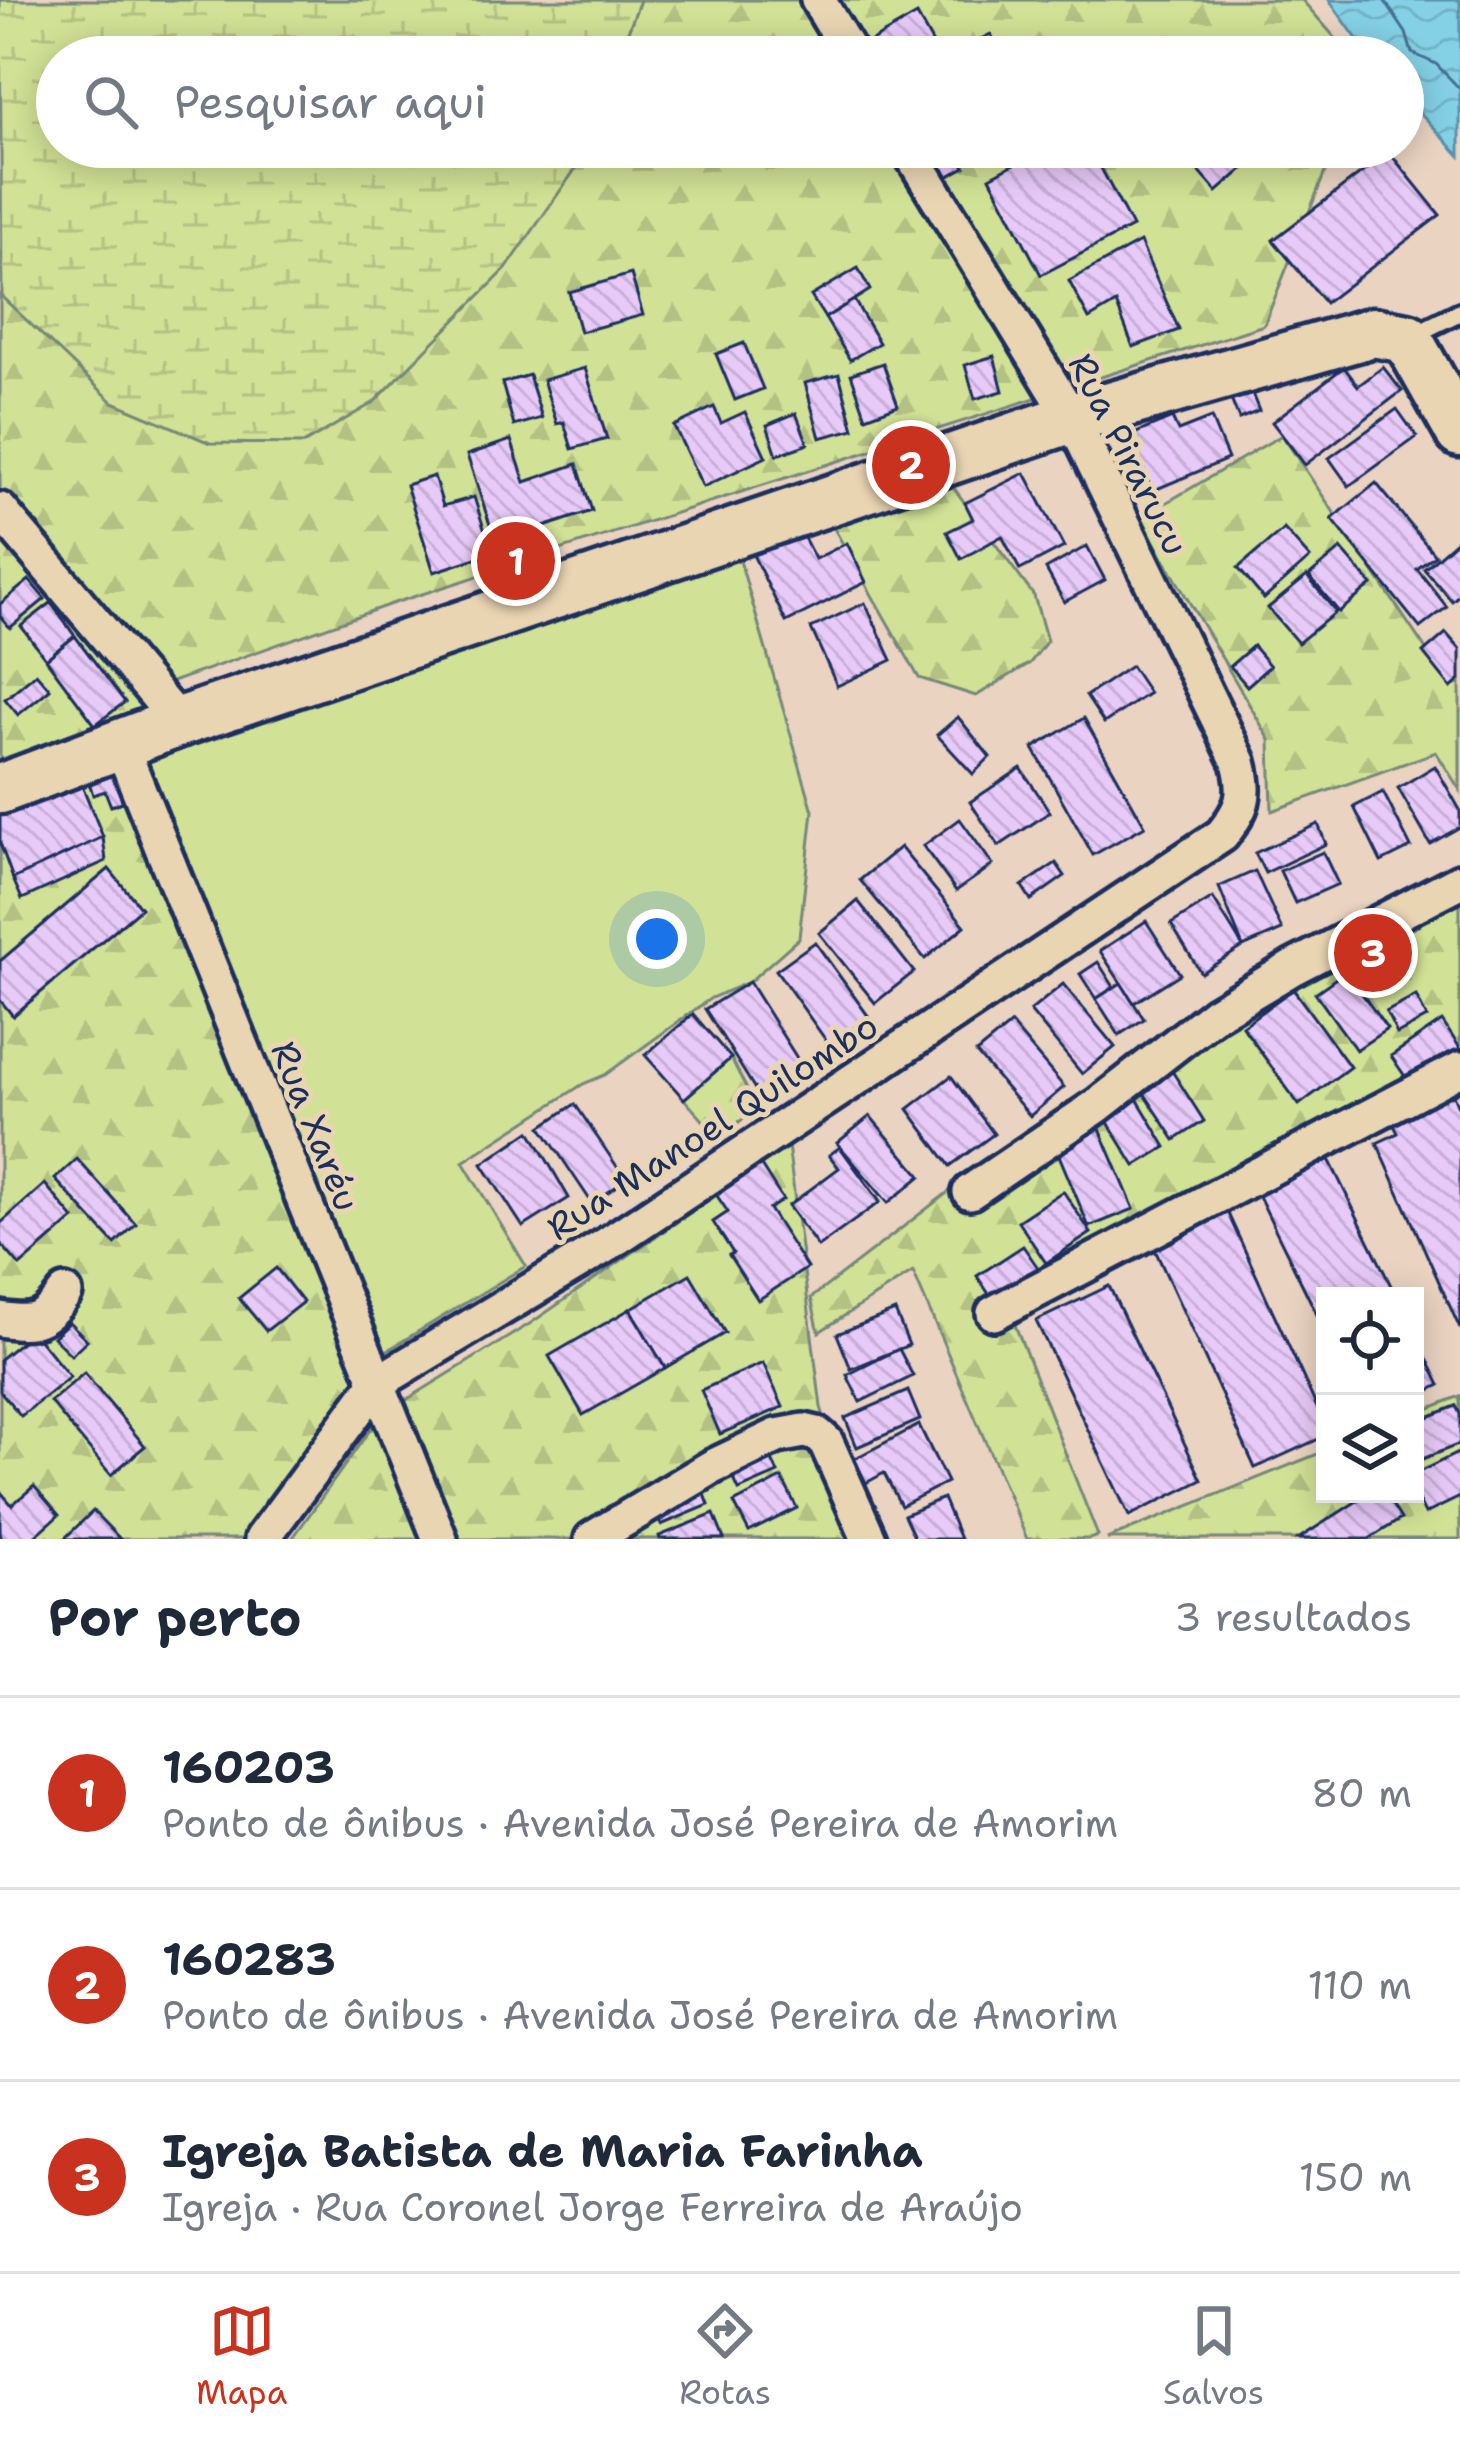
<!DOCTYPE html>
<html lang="pt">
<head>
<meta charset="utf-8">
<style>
	body { margin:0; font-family:"Shantell Sans",sans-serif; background:#f6f6f7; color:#1f2937 }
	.controls { position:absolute; right:36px; bottom:36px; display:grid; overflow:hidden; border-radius:0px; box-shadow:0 6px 30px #0003 }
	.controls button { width:108px; height:108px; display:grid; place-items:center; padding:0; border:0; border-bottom:3px solid #e0e1e3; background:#fff; color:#1f2937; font:60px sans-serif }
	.you { position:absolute; left:657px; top:939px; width:42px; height:42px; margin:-30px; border:9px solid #fff; border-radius:50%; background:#1a73e8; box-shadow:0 0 0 18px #1a73e833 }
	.badge { display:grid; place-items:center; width:78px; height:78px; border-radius:50%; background:#c8321e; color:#fff; font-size:39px; font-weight:700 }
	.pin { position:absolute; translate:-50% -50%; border:6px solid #fff; box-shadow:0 3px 12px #0006 }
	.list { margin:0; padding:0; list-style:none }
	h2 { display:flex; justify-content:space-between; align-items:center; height:156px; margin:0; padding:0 48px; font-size:51px }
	h2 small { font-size:39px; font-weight:400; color:#747a83 }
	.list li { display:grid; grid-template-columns:78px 1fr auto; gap:36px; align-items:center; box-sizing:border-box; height:192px; padding:0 48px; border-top:3px solid #e0e1e3 }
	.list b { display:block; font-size:45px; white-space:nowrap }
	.list p { margin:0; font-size:39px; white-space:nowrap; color:#747a83 }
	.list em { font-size:39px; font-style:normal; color:#747a83 }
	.icon { flex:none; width:66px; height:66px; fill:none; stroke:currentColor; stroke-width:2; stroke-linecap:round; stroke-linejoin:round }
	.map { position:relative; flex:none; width:1460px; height:1539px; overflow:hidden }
	.search { position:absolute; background:#fff; box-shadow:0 6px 30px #0003; left:36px; right:36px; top:36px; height:132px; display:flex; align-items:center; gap:30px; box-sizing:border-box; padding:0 42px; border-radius:66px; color:#747a83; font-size:45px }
	.sheet { height:732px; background:#fff }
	nav { display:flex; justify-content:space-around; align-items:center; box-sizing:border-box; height:168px; border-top:3px solid #e0e1e3; background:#fff; font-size:33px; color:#747a83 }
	nav a { display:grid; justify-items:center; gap:6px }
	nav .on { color:#c8321e }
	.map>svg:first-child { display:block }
	.green { fill:#d1e195; stroke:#76887a; stroke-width:3 }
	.forest { fill:url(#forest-firs); stroke:#76887a; stroke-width:3 }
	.wetland { fill:url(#wetland-marsh); stroke:#76887a; stroke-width:3 }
	.water { fill:url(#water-waves); stroke:#5a90ae; stroke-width:3 }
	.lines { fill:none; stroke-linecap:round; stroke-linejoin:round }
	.shore { stroke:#456f94; stroke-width:3 }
	.building { fill:url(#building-back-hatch); stroke:#1b2f5e; stroke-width:3 }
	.lane-casing { stroke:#1b2f5e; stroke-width:26 }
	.street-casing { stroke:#1b2f5e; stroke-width:42 }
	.secondary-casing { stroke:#1b2f5e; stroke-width:57 }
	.lane { stroke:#ead5b3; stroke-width:16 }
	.street { stroke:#ead5b3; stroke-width:33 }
	.secondary { stroke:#ead5b3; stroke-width:48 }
	.labels { text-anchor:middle; stroke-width:10; stroke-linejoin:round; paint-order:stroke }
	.street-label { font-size:36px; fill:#1b2f5e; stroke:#ead5b3 }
</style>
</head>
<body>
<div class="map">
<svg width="1460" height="1539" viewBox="0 0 1460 1539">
	<defs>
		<pattern id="forest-firs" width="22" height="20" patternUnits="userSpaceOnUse" patternTransform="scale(3)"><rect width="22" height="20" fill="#d1e195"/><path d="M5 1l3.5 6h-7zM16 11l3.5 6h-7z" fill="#b3c183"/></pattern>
		<pattern id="wetland-marsh" width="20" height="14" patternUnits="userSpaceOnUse" patternTransform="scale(3)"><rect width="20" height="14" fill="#d1e195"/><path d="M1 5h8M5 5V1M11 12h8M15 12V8" fill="none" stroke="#b3c183"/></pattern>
		<pattern id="water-waves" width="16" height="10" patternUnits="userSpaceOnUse" patternTransform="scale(3)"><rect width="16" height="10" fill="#84d0e4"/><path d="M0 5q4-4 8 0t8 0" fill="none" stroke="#71b3c6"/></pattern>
		<pattern id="building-back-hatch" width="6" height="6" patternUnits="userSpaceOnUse" patternTransform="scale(3)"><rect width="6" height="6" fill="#e8caf8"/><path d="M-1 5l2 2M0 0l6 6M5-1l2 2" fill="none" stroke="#c6aed7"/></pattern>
	</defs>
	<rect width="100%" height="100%" fill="#ead3c1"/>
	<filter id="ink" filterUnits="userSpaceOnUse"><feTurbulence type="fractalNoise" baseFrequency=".00833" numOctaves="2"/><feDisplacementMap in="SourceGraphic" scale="24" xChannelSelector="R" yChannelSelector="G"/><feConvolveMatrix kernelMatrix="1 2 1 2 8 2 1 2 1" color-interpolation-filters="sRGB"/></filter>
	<g filter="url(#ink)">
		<polygon class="green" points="736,547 813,811 799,938 749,982 711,998 605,1075 583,1084 463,1162 526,1266 378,1356 130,749"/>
		<g class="forest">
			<polygon points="640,0 1302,0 1352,57 618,57"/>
			<polygon points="584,147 1335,147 1264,325 394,603 161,686 0,489 0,293 2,297 373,403 493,281 576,168"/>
			<polygon points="1282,435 1451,687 1460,683 1460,790 1436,752 1272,811 1270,740 1140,518"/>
			<polygon points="953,487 1034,596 1047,641 1030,663 976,696 919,678 827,516"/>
			<polygon points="0,532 146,711 0,761"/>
			<polygon points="114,755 374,1390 258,1539 0,1539 0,798"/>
			<polygon points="1460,896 1460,1051 1086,1250 1015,1325 1098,1536 1089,1539 1027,1539 913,1272 819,1332 811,1298 973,1173 1223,1019"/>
			<polygon points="731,1058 757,1109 718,1137 684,1099"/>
			<polygon points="788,1145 821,1407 862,1539 292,1539 380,1416 531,1323"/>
			<polygon points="1460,1396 1460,1539 1107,1539 1325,1451 1325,1494 1415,1494 1415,1414"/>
		</g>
		<polygon class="wetland" points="0,0 640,0 618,57 57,57 57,147 584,147 576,168 506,269 373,403 303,444 210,443 113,402 2,297"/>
		<polygon class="water" points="1329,0 1460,0 1460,156 1403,94 1403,57 1370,57"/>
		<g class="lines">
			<polyline class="shore" points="1384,0 1406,33 1412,53 1436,64 1460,89"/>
		</g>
		<g class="building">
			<polygon points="917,15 933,44 910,57 867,57 861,47"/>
			<polygon points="991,34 1002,57 944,57"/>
			<polygon points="918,147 953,147 965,167 938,182"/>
			<polygon points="1046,147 1090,147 1132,227 1041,275 990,177"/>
			<polygon points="1178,147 1259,147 1263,152 1217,192"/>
			<polygon points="1389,152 1440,215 1325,303 1273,240"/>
			<polygon points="1140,242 1179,330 1133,347 1116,303 1089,319 1069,281"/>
			<polygon points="858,268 870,290 825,318 811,296"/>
			<polygon points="631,274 643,315 580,332 569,292"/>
			<polygon points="854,300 879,343 850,360 825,318"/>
			<polygon points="744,343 763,389 735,400 716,354"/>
			<polygon points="994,356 1003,391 975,399 965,365"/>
			<polygon points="883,363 898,405 866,417 851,374"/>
			<polygon points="1344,367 1358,386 1383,367 1402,391 1305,465 1272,422"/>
			<polygon points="585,368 607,439 572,449 564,422 557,424 543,380"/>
			<polygon points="839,374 854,429 820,438 805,383"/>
			<polygon points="529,375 542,418 514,426 502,383"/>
			<polygon points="1250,389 1259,411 1239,419 1230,397"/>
			<polygon points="714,407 721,423 745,412 766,457 703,487 674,426"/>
			<polygon points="1397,409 1417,437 1349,486 1329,458"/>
			<polygon points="796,413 808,444 777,455 767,425"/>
			<polygon points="1172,418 1178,431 1211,418 1228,459 1152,491 1129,436"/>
			<polygon points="511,440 525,482 577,464 592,511 496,543 467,455"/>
			<polygon points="1025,473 1064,547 1020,570 1002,536 961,559 947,532 973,519 965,503"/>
			<polygon points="434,476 443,506 474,497 492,553 434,572 406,485"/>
			<polygon points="1376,483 1435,555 1417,569 1447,607 1420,628 1332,519"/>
			<polygon points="1284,529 1310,558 1264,599 1238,568"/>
			<polygon points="801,532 815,559 847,543 866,582 786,622 753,555"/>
			<polygon points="1457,540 1460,543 1460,594 1452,601 1424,569"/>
			<polygon points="1087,546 1105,580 1064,602 1046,569"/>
			<polygon points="1341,549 1372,585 1339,612 1309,576"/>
			<polygon points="1307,576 1336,612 1298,643 1268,608"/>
			<polygon points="29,580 45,599 10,628 0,616 0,604"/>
			<polygon points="51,603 75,636 46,659 21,626"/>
			<polygon points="865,603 892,660 837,686 811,628"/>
			<polygon points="1446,633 1460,649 1460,680 1451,688 1423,653"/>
			<polygon points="75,636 125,702 95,725 46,659"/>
			<polygon points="1253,646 1270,666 1247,686 1230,666"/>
			<polygon points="1131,666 1149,693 1104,723 1086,696"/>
			<polygon points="36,673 50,689 18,715 5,699"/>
			<polygon points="958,717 990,757 973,774 937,735"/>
			<polygon points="1084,718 1145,826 1093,855 1033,748"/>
			<polygon points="115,765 125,801 111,806 105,791 93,795 87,775"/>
			<polygon points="1435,766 1460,810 1460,827 1430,844 1398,788"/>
			<polygon points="75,768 103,837 13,879 0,843 0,801"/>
			<polygon points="1021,768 1050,812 999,846 970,802"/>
			<polygon points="1383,792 1411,847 1381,862 1354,807"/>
			<polygon points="960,819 993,865 956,891 923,846"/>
			<polygon points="1318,824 1326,844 1265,873 1255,853"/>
			<polygon points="103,837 106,861 22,899 13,879"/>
			<polygon points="900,847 965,926 925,959 860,880"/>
			<polygon points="1323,852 1338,884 1295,903 1280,871"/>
			<polygon points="1056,863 1065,876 1031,900 1022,886"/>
			<polygon points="109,869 141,908 13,1016 0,1000 0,961"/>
			<polygon points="1255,871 1282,930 1243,947 1219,887"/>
			<polygon points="1213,898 1243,947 1201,973 1171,924"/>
			<polygon points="858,901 914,972 875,1003 819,933"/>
			<polygon points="1384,920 1407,943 1373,976 1350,953"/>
			<polygon points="1146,921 1180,974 1134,1003 1100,951"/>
			<polygon points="815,942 869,1017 830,1046 776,970"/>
			<polygon points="1098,962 1114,987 1096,999 1080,974"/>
			<polygon points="1346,971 1387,1029 1356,1050 1315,993"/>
			<polygon points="749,982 802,1066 758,1094 705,1009"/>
			<polygon points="1121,983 1144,1019 1119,1035 1096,999"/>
			<polygon points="1063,984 1115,1047 1082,1074 1030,1011"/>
			<polygon points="1293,989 1350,1067 1299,1105 1242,1026"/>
			<polygon points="1416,996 1427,1018 1397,1034 1386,1012"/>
			<polygon points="693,1014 731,1058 684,1099 645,1055"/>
			<polygon points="1442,1021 1460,1048 1409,1082 1391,1056"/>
			<polygon points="1011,1024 1064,1087 1030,1116 976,1053"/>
			<polygon points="1172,1071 1204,1121 1175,1140 1142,1090"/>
			<polygon points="951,1076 994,1134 950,1166 908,1109"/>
			<polygon points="1450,1088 1460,1111 1460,1329 1377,1143 1398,1133 1389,1115"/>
			<polygon points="1133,1092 1166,1147 1135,1166 1101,1111"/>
			<polygon points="575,1104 626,1180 592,1203 541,1127"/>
			<polygon points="870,1116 921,1176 888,1203 837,1143"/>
			<polygon points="1100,1129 1134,1209 1089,1227 1056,1148"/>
			<polygon points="530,1131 569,1198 523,1227 482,1164"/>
			<polygon points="840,1147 880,1202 818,1247 788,1206 839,1168 829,1155"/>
			<polygon points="1325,1151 1396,1296 1325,1296 1325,1331 1254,1186"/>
			<polygon points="77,1159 136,1224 115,1244 55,1179"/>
			<polygon points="758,1161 783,1200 769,1209 807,1268 758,1300 729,1255 733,1253 713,1222 728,1212 713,1190"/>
			<polygon points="45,1184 74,1219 20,1266 0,1243 0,1224"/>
			<polygon points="1063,1191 1091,1233 1046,1263 1018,1221"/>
			<polygon points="1224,1205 1325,1425 1325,1436 1255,1468 1150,1239"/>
			<polygon points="1023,1246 1041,1272 995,1303 977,1276"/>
			<polygon points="276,1268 303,1302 266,1331 239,1298"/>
			<polygon points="690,1274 725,1333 665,1368 630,1309"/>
			<polygon points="1109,1286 1202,1480 1129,1516 1036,1321"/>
			<polygon points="630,1309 665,1368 583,1415 549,1356"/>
			<polygon points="895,1311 909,1345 851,1369 837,1334"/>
			<polygon points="69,1322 87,1340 71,1355 53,1337"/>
			<polygon points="33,1332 70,1377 21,1416 0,1391 0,1359"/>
			<polygon points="1415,1334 1440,1385 1415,1397"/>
			<polygon points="899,1349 913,1376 860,1402 847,1375"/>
			<polygon points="763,1363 783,1407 720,1434 701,1390"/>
			<polygon points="84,1373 145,1446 111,1475 50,1402"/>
			<polygon points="908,1391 920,1420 857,1447 845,1418"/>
			<polygon points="1456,1406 1460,1414 1460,1444 1415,1462 1415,1422"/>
			<polygon points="919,1425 947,1482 901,1506 884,1473 866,1483 854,1459"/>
			<polygon points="767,1449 778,1473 739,1490 728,1466"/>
			<polygon points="1460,1452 1460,1497 1425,1514 1415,1494 1415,1474"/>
			<polygon points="782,1478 797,1508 749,1532 734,1503"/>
			<polygon points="34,1486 59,1515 32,1539 0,1539 0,1491 12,1505"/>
			<polygon points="702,1486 709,1505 661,1525 653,1506"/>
			<polygon points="1368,1494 1385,1494 1401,1519 1369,1539 1298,1539"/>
			<polygon points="943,1498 960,1539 915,1539 904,1515"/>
			<polygon points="93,1511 120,1539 64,1539"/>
			<polygon points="714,1514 724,1539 660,1539 659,1536"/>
		</g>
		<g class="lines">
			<defs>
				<polyline id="lane" points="1413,335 1460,312"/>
				<g id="street">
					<polyline points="818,0 852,57"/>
					<polyline points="0,510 179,722"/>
					<polyline points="120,743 440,1539"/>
					<polyline points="970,1192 1097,1106 1215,1014 1292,968 1460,881"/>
					<polyline points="994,1313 1460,1069"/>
					<path d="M0,1319C35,1325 44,1321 65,1293"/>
					<path d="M262,1539L377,1383L603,1247L1222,835C1243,808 1248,796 1239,762L1072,418L907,147"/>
					<polyline points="592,1539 712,1467 777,1436 804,1431 817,1434 826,1442 869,1539"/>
				</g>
				<polyline id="secondary" points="0,789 179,722 1072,418 1373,332 1407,338 1460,432"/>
			</defs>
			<use href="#lane" class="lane-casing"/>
			<use href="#street" class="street-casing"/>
			<use href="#secondary" class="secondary-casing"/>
			<use href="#lane" class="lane"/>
			<use href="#street" class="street"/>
			<use href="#secondary" class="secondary"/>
		</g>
	</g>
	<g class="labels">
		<g class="street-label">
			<text transform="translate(1129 454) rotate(63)" y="13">Rua Pirarucu</text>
			<text transform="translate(316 1126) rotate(68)" y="13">Rua Xaréu</text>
			<text transform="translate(712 1126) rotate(-33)" y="13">Rua Manoel Quilombo</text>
		</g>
	</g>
</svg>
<div class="controls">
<button><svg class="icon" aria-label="locate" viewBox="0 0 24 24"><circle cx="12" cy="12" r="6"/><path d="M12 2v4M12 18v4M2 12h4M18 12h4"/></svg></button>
<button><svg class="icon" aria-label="layers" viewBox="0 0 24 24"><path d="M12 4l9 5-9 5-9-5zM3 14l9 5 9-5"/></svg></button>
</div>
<div class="you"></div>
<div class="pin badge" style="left:516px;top:561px">1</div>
<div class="pin badge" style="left:911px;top:465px">2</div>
<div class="pin badge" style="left:1373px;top:953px">3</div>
<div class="search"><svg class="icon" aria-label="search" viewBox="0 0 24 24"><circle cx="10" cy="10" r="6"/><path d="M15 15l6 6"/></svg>Pesquisar aqui</div>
</div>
<section class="sheet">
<h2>Por perto<small>3 resultados</small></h2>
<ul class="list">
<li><span class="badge">1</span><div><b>160203</b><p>Ponto de ônibus · Avenida José Pereira de Amorim</p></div><em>80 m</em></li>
<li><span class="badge">2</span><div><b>160283</b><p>Ponto de ônibus · Avenida José Pereira de Amorim</p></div><em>110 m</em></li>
<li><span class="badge">3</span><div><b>Igreja Batista de Maria Farinha</b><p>Igreja · Rua Coronel Jorge Ferreira de Araújo</p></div><em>150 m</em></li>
</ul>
</section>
<nav>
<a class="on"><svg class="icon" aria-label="map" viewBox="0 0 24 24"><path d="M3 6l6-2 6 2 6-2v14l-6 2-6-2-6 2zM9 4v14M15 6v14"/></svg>Mapa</a>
<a><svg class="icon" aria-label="directions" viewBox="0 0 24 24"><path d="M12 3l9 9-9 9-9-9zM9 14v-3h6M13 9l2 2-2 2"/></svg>Rotas</a>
<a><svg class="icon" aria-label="saved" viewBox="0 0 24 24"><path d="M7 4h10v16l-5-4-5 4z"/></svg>Salvos</a>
</nav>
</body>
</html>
